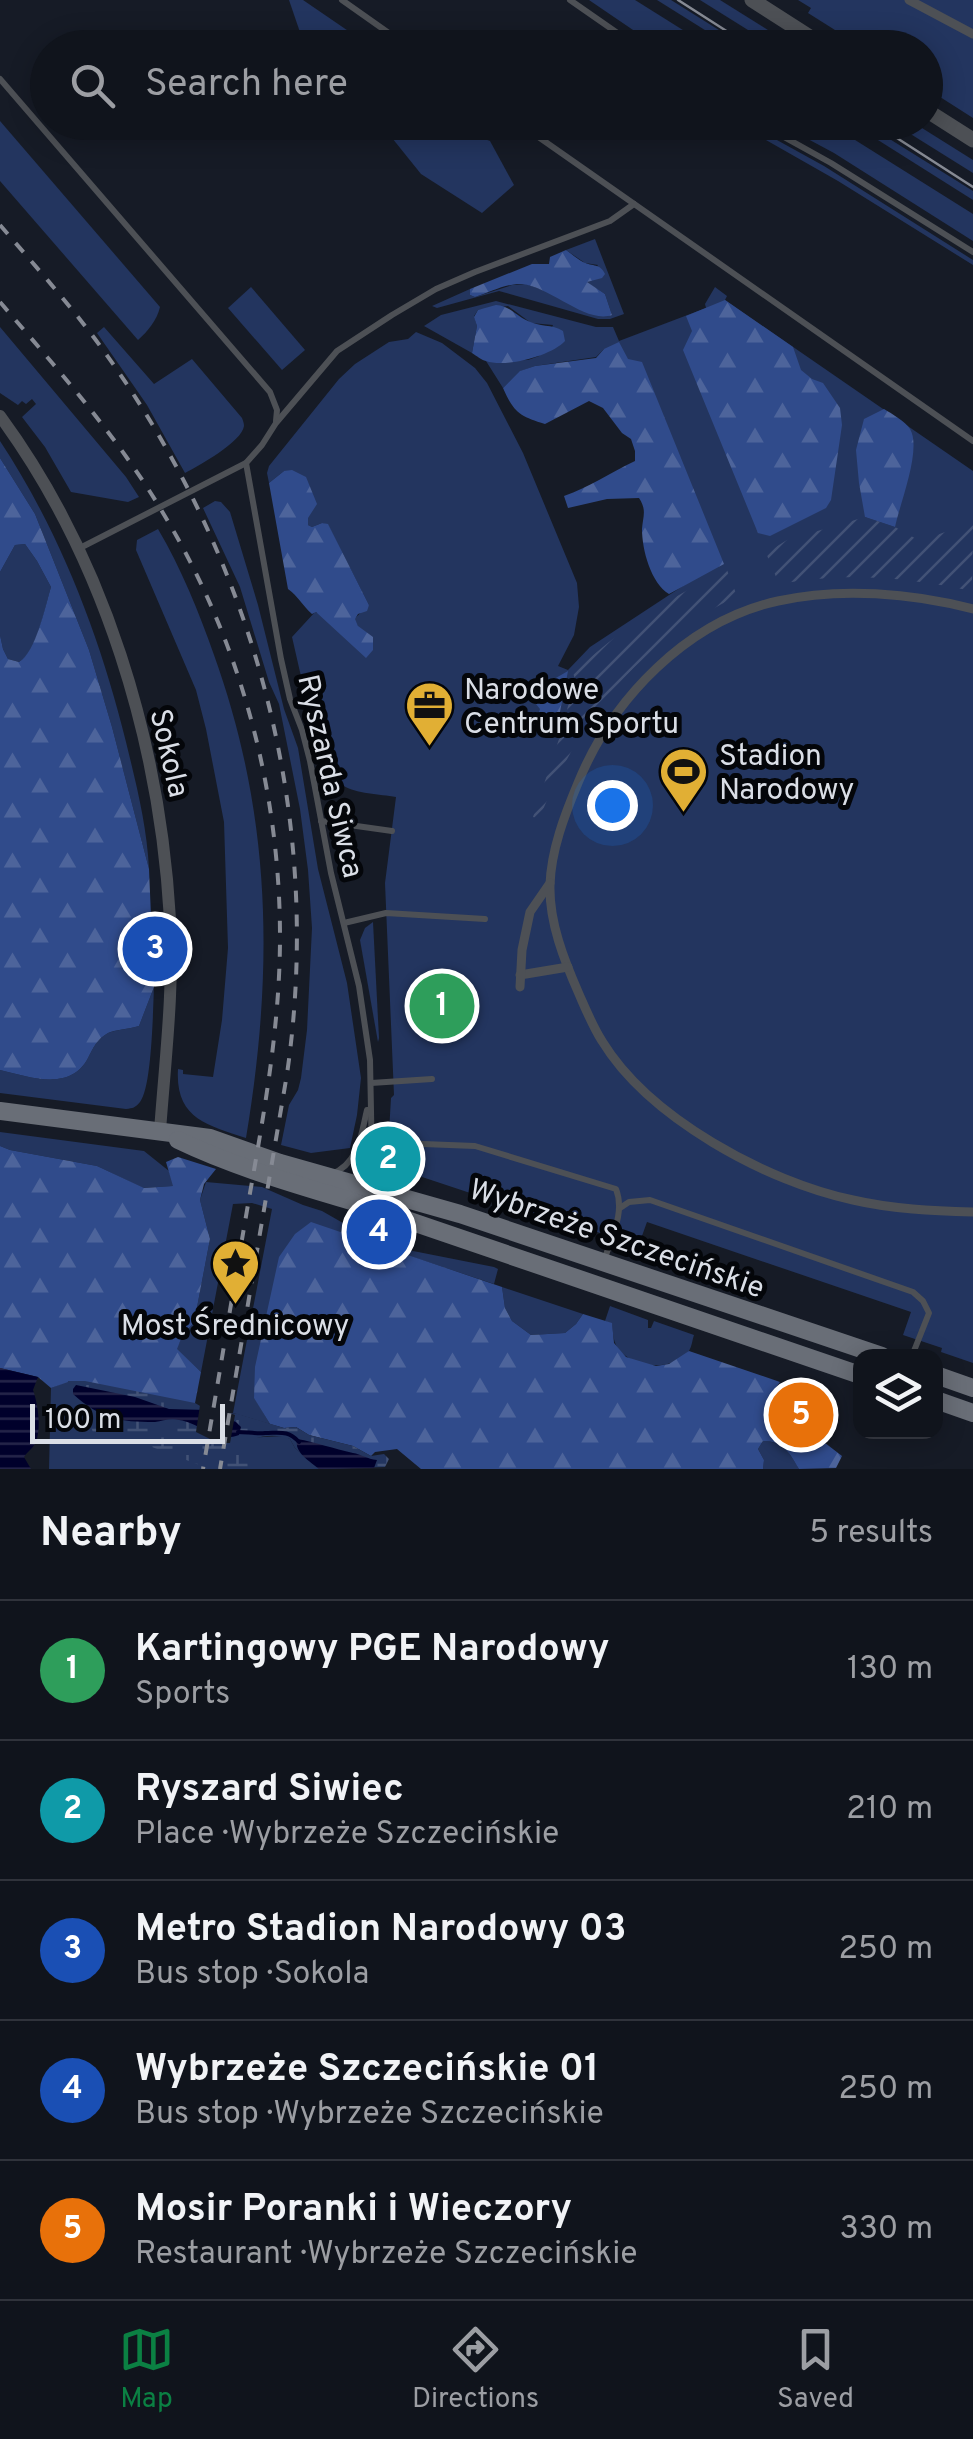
<!DOCTYPE html>
<html lang="en">
<head>
<meta charset="utf-8">
<style>
	body { margin:0; font-family:Overpass,sans-serif; background:#1e2129; color:#f1f3f6 }
	.controls { position:absolute; right:30px; bottom:30px; display:grid; overflow:hidden; border-radius:20px; box-shadow:0 5px 25px #0003 }
	.controls button { width:90px; height:90px; display:grid; place-items:center; padding:0; border:0; border-bottom:2px solid #30333b; background:#10141c; color:#f1f3f6; font:50px sans-serif }
	.scale { position:absolute; left:30px; bottom:25px; width:195px; box-sizing:border-box; padding-left:10px; border:5px solid #dadee6; border-top:0; font-size:28px; line-height:35px; white-space:nowrap; color:#dadee6; -webkit-text-stroke:8px #04060a; paint-order:stroke }
	.you { position:absolute; left:612px; top:805px; width:35px; height:35px; margin:-25px; border:8px solid #fff; border-radius:50%; background:#1a73e8; box-shadow:0 0 0 15px #1a73e833 }
	.badge { display:grid; place-items:center; width:65px; height:65px; border-radius:50%; background:#0b8043; color:#fff; font-size:32px; font-weight:700 }
	.pin { position:absolute; translate:-50% -50%; border:5px solid #fff; box-shadow:0 2px 10px #0006 }
	.list { margin:0; padding:0; list-style:none }
	h2 { display:flex; justify-content:space-between; align-items:center; height:130px; margin:0; padding:0 40px; font-size:42px }
	h2 small { font-size:32px; font-weight:400; color:#9c9ea3 }
	.list li { display:grid; grid-template-columns:65px 1fr auto; gap:30px; align-items:center; box-sizing:border-box; height:140px; padding:0 40px; border-top:2px solid #30333b }
	.list b { display:block; font-size:38px; white-space:nowrap }
	.list p { margin:0; font-size:32px; white-space:nowrap; color:#9c9ea3 }
	.list em { font-size:32px; font-style:normal; color:#9c9ea3 }
	.icon { flex:none; width:55px; height:55px; fill:none; stroke:currentColor; stroke-width:2; stroke-linecap:round; stroke-linejoin:round }
	.map { position:relative; flex:none; width:973px; height:1469px; overflow:hidden }
	.search { position:absolute; background:#10141c; box-shadow:0 5px 25px #0003; left:30px; right:30px; top:30px; height:110px; display:flex; align-items:center; gap:25px; box-sizing:border-box; padding:0 35px; border-radius:55px; color:#9c9ea3; font-size:38px }
	.sheet { height:830px; background:#10141c }
	nav { display:flex; justify-content:space-around; align-items:center; box-sizing:border-box; height:140px; border-top:2px solid #30333b; background:#10141c; font-size:28px; color:#9c9ea3 }
	nav a { display:grid; justify-items:center; gap:5px }
	nav .on { color:#0b8043 }
	.map>svg:first-child { display:block }
	.green { fill:#23355f }
	.forest { fill:url(#forest-firs) }
	.wetland { fill:url(#wetland-marsh) }
	.garden { fill:url(#garden-furrows) }
	.water { fill:url(#water-rules) }
	.pier { fill:#161b26 }
	.lines { fill:none; stroke-linecap:round; stroke-linejoin:round }
	.stream { stroke:#00002b; stroke-width:4 }
	.service { stroke:#4d5055; stroke-width:6 }
	.pedestrian { stroke:#4d5055; stroke-width:9 }
	.minor { stroke:#4d5055; stroke-width:12 }
	.tertiary { stroke:#4d5055; stroke-width:15 }
	.secondary { stroke:#696e77; stroke-width:18 }
	.tram { stroke:#868a94; stroke-width:2.5 }
	.rail { stroke:#868a94; stroke-width:4; stroke-dasharray:12 12; stroke-linecap:butt }
	.labels { text-anchor:middle; stroke-width:10; stroke-linejoin:round; paint-order:stroke }
	.poi-label { font-size:30px; fill:#dadee6; stroke:#04060a; text-anchor:start }
	.street-label { font-size:30px; fill:#dadee6; stroke:#04060a }
</style>
</head>
<body>
<div class="map">
<svg width="973" height="1469" viewBox="0 0 973 1469">
	<defs>
		<pattern id="forest-firs" width="22" height="20" patternUnits="userSpaceOnUse" patternTransform="scale(2.5)"><rect width="22" height="20" fill="#304b8b"/><path d="M5 1l3.5 6h-7zM16 11l3.5 6h-7z" fill="#4d649b"/></pattern>
		<pattern id="wetland-marsh" width="20" height="14" patternUnits="userSpaceOnUse" patternTransform="scale(2.5)"><rect width="20" height="14" fill="#23355f"/><path d="M1 5h8M5 5V1M11 12h8M15 12V8" fill="none" stroke="#425276"/></pattern>
		<pattern id="garden-furrows" width="10" height="10" patternUnits="userSpaceOnUse" patternTransform="scale(2.5)"><rect width="10" height="10" fill="#23355f"/><path d="M-1 1l2-2M0 10L10 0M9 11l2-2" fill="none" stroke="#425276"/></pattern>
		<pattern id="water-rules" width="6" height="5" patternUnits="userSpaceOnUse" patternTransform="scale(2.5)"><rect width="6" height="5" fill="#00002b"/><path d="M0 2.5h6" fill="none" stroke="#25254a"/></pattern>
	</defs>
	<rect width="100%" height="100%" fill="#161b26"/>
	<g class="green">
		<polygon points="289,0 303,0 360,39 367,47 317,47 303,41"/>
		<polygon points="589,0 635,0 710,47 658,47"/>
		<polygon points="657,0 671,0 746,47 732,47"/>
		<polygon points="700,0 720,0 795,47 775,47"/>
		<polygon points="798,0 973,0 973,118 926,88 926,48 862,47 808,13 811,8"/>
		<path d="M0,121L160,307C157,320 148,331 138,340L0,181Z"/>
		<polygon points="380,123 443,123 490,141 514,185 482,213 421,174"/>
		<polygon points="736,123 746,123 824,166 973,260 973,265 838,181"/>
		<polygon points="778,123 828,123 973,214 973,241 834,153"/>
		<polygon points="851,123 864,123 973,191 973,200"/>
		<polygon points="893,123 914,123 973,160 973,173"/>
		<polygon points="595,239 624,314 610,319 598,319 499,291 437,308 432,306 470,289 470,295 475,297 512,285 526,284 612,315 605,294 586,282 598,265 585,263 566,250"/>
		<polygon points="251,287 305,350 282,370 228,308"/>
		<path d="M715,287L727,296L725,300L973,471V1363L941,1352L942,1348L903,1335L911,1312L647,1222L638,1247L592,1230L590,1233L389,1166L387,1151L398,1150L397,1134L389,1132L391,1098L394,1095L385,883L396,797C380,794 356,794 342,785C320,771 299,666 292,637L315,612L358,626L354,619L369,605L328,525L322,523L312,527L308,525V518L284,471L269,483L267,473L269,466L339,379L355,364L389,342L408,339L416,332L442,343L475,368L487,383L523,453L577,583L579,607L574,635L558,666L568,670L590,647L695,578L604,349L596,357L535,366L521,371L503,388L486,361L528,360L539,356L553,325L531,323L508,306L478,310L474,316L477,326L472,353L424,326L441,315L496,301L596,327H613L619,341L706,308L705,304Z"/>
		<polygon points="0,327 126,477 139,497 128,502 71,492 45,447 22,417 36,404 32,399 26,404 22,401 18,405 0,393"/>
		<path d="M104,327L154,384L192,359L242,418C243,421 244,423 244,426C242,442 198,466 185,473L147,405L97,333Z"/>
		<path d="M0,441C60,532 100,636 126,742C136,783 147,826 149,869L112,727L89,650L35,514L0,458Z"/>
		<polygon points="215,501 221,502 230,512 258,605 284,709 298,748 318,869 347,983 361,1078 357,1115 350,1148 311,1153 281,1145 289,1105 298,1090 301,1078 307,1030 312,928 308,870 300,809 279,704 269,682 240,587 203,508"/>
		<path d="M158,529C181,568 199,612 214,655C272,816 274,970 246,1138C206,1125 175,1118 178,1069L183,1070V1074L213,1077L222,1020L228,948L224,822L206,729L196,690L136,550L137,540Z"/>
		<path d="M25,544L37,561L51,587C45,607 37,652 19,662L8,659L3,649L0,635V572L15,545Z"/>
		<polygon points="373,922 379,1038 378,1042 360,940 365,928"/>
		<path d="M154,987C153,1009 152,1087 140,1102C135,1108 133,1108 126,1109L0,1093V1070C30,1077 70,1092 88,1058C93,1048 97,1039 108,1033C115,1030 129,1029 139,1026Z"/>
		<polygon points="0,1132 144,1151 169,1171 174,1186 143,1188 97,1166 10,1150 0,1146"/>
		<polygon points="206,1182 262,1187 303,1205 322,1211 364,1235 403,1249 494,1267 498,1269 494,1284 311,1223 254,1397 270,1424 233,1413 272,1209 252,1203 233,1204 201,1372 176,1349 183,1335 194,1323 210,1239 200,1200"/>
		<polygon points="502,1287 583,1314 576,1324 565,1333 531,1335 512,1321 505,1308"/>
		<path d="M610,1306L648,1320V1328H651L654,1321L694,1335C692,1341 692,1346 689,1351C672,1373 631,1368 617,1347C613,1340 613,1332 612,1324L605,1321Z"/>
		<polygon points="68,1381 241,1438 284,1436 290,1439 295,1448 319,1469 49,1469 51,1388"/>
		<path d="M763,1441C783,1441 790,1453 799,1469H763L764,1460L758,1449Z"/>
	</g>
	<g class="forest">
		<path d="M566,250C572,254 577,259 583,262C593,267 600,263 605,274L602,278L587,282L605,294L612,315C586,324 551,287 522,284C507,283 490,292 475,297L470,295V289L532,264H549L550,257Z"/>
		<polygon points="725,300 793,347 801,370 812,379 823,383 840,408 842,425 831,500 826,508 770,536 758,533 683,350 692,331 686,316"/>
		<path d="M496,305C510,306 515,315 528,321C539,327 552,324 563,331L565,341C551,356 506,368 486,361C481,360 477,356 472,353L477,326L474,317L478,310Z"/>
		<path d="M619,342L628,359L642,362L724,564L669,594C651,583 642,550 642,529C643,516 647,510 639,498L607,499L568,508L564,496C589,487 610,473 635,461V451L631,439L622,433L603,408L589,401L545,424C520,416 514,413 503,388L520,371L535,366L596,358L604,349Z"/>
		<path d="M884,409C892,414 905,421 910,429C922,449 900,503 895,527L865,517L859,483L856,450L864,419Z"/>
		<path d="M0,458L35,514L89,650L112,727L149,869L154,987L139,1026C129,1029 114,1030 108,1033C97,1039 93,1048 88,1058C70,1092 30,1077 0,1070V635L3,649L8,659L19,662C36,652 45,607 51,587L37,561L25,544L15,545L0,572Z"/>
		<path d="M292,470L306,477L317,504L308,518V525L312,527L322,523L328,524L369,605L367,611L358,614L355,619L358,626L373,637V650L366,658L316,612L312,614C303,606 298,596 288,589L269,483L284,471Z"/>
		<polygon points="568,671 556,732 534,726 540,709 528,694"/>
		<polygon points="0,1146 10,1150 97,1166 144,1188 173,1186 166,1162 178,1157 216,1169 204,1184 200,1200 210,1239 194,1323 183,1334 177,1349 201,1372 195,1403 186,1410 68,1382 51,1388 38,1377 0,1368"/>
		<path d="M311,1222L502,1287L505,1308L512,1321L531,1335L565,1333L576,1324L583,1314L612,1323L614,1343L626,1357L656,1366L669,1364L689,1351L780,1382L768,1399L842,1456L836,1468L799,1469C790,1454 784,1441 763,1441L758,1449L764,1460L763,1469H421L397,1449L375,1452L371,1456L353,1446L309,1435L296,1427L284,1428L270,1424L254,1398L255,1367L279,1257L295,1234Z"/>
	</g>
	<path class="wetland" d="M68,1381H85L195,1403L207,1410L238,1414L284,1428L296,1427L309,1435L353,1446L371,1456L384,1454L389,1459L385,1467L319,1469L295,1448L290,1439C276,1433 255,1435 243,1445L249,1469H210L123,1436L93,1433C91,1420 74,1403 67,1390Z"/>
	<g class="garden">
		<path d="M865,517L895,527L920,541L973,522L972,591C905,577 846,572 779,584L766,553L787,540Z"/>
		<path d="M727,570L737,596C634,648 583,713 539,819L533,817L561,733L575,679L573,673C618,631 671,596 727,570Z"/>
	</g>
	<g class="water">
		<path d="M0,1368L38,1377L33,1390C38,1404 42,1430 35,1444C32,1449 27,1452 24,1457L31,1469H0Z"/>
		<path d="M76,1385L135,1397L169,1409L207,1410L236,1422L241,1427L239,1435C215,1444 201,1423 179,1420C170,1418 163,1421 155,1422C119,1422 101,1419 73,1394V1389Z"/>
		<path d="M297,1439C316,1442 334,1449 353,1453C361,1454 367,1459 377,1460L374,1468L319,1469C310,1461 294,1453 297,1439Z"/>
	</g>
	<polygon class="pier" points="200,1405 209,1405 235,1415 230,1443 218,1443 196,1432"/>
	<g class="lines">
		<path class="stream" d="M238,1432C246,1432 257,1434 265,1433C280,1433 288,1430 299,1442"/>
		<g class="service">
			<polyline points="342,0 410,48"/>
			<polyline points="570,0 639,48"/>
			<polyline points="0,79 270,392 277,410 276,421"/>
			<polyline points="517,122 973,441"/>
			<polyline points="757,122 831,163 973,252"/>
			<polyline points="246,463 281,659 290,699 302,730 310,761 331,873 359,986 370,1060 372,1162 379,1177 394,1189"/>
			<polyline points="78,549 246,463 262,445 276,423 337,351 392,315 436,289 475,272 610,221 634,204"/>
			<polyline points="321,821 392,831"/>
			<polyline points="344,923 386,913 485,919"/>
			<polyline points="371,1083 432,1079"/>
			<path d="M371,1142L475,1146L616,1189C625,1212 612,1236 605,1258"/>
			<path d="M332,1174C359,1163 361,1135 367,1110"/>
			<polyline points="620,1208 629,1202 650,1200 913,1292 923,1301 929,1313 912,1356"/>
		</g>
		<g class="pedestrian">
			<polyline points="909,0 973,34"/>
			<path d="M973,609C912,593 840,587 778,601C687,621 612,699 578,783C565,814 551,850 550,885C549,922 564,960 579,994C586,1010 593,1027 602,1041C649,1118 767,1182 853,1200C892,1209 933,1211 973,1212"/>
			<polyline points="520,975 568,967"/>
			<polyline points="520,987 522,950 530,912 550,883"/>
		</g>
		<path class="minor" d="M0,416C105,559 160,743 170,919C174,990 165,1061 160,1131"/>
		<g class="tertiary">
			<polyline points="752,0 827,48"/>
			<polyline points="926,110 973,140"/>
		</g>
		<g class="secondary">
			<polyline points="0,1111 210,1138 280,1163 460,1214 882,1356"/>
			<path d="M178,1140C234,1167 295,1184 354,1202L860,1375"/>
			<polyline points="936,1375 973,1388"/>
			<polyline points="936,1400 973,1413"/>
		</g>
		<g class="tram">
			<polyline points="678,0 753,48"/>
			<polyline points="872,122 973,187"/>
		</g>
		<g class="rail">
			<path d="M0,225C36,267 74,309 106,354C256,564 324,818 287,1074L220,1469"/>
			<path d="M0,302C59,371 120,439 166,518C241,644 280,790 280,937C280,1023 265,1108 250,1193C234,1285 219,1377 203,1469"/>
		</g>
	</g>
	<defs>
		<symbol id="office-pin" viewBox="-11 -11 22 30"><path d="M0 17L-7.5 6A9.5 9.5 0 1 1 7.5 6Z" fill="#e1af34" stroke="#04060a"/><path d="M-6-3h4V-5.5h4V-3h4V5H-6ZM-1-4.5V-3h2v-1.5ZM-6 0V1H6V0Z" fill="#111"/></symbol>
		<symbol id="stadium-pin" viewBox="-11 -11 22 30"><path d="M0 17L-7.5 6A9.5 9.5 0 1 1 7.5 6Z" fill="#e1af34" stroke="#04060a"/><path d="M0-5a6.5 5 0 1 0 0 10a6.5 5 0 1 0 0-10ZM-3.5-1.8h7v3.6h-7Z" fill="#111"/></symbol>
		<symbol id="sight-pin" viewBox="-11 -11 22 30"><path d="M0 17L-7.5 6A9.5 9.5 0 1 1 7.5 6Z" fill="#e1af34" stroke="#04060a"/><path d="M0-6L1.8-2.2L6-1.7L2.9 1.2L3.7 5.4L0 3.3L-3.7 5.4L-2.9 1.2L-6-1.7L-1.8-2.2Z" fill="#111"/></symbol>
	</defs>
	<g fill-rule="evenodd">
		<use href="#office-pin" x="402" y="678" width="55" height="75"/>
		<use href="#stadium-pin" x="656" y="744" width="55" height="75"/>
		<use href="#sight-pin" x="208" y="1236" width="55" height="75"/>
	</g>
	<g class="labels">
		<g class="poi-label">
			<text x="464" y="699">Narodowe<tspan x="464" dy="34">Centrum Sportu</tspan></text>
			<text x="719" y="765">Stadion<tspan x="719" dy="34">Narodowy</tspan></text>
			<text x="235" y="1335" text-anchor="middle">Most Średnicowy</text>
		</g>
		<g class="street-label">
			<text transform="translate(170 753) rotate(77)" y="10">Sokola</text>
			<text transform="translate(331 776) rotate(77)" y="10">Ryszarda Siwca</text>
			<text transform="translate(617 1238) rotate(19)" y="10">Wybrzeże Szczecińskie</text>
		</g>
	</g>
</svg>
<div class="controls">
<button><svg class="icon" aria-label="layers" viewBox="0 0 24 24"><path d="M12 4l9 5-9 5-9-5zM3 14l9 5 9-5"/></svg></button>
</div>
<div class="scale">100 m</div>
<div class="you"></div>
<div class="pin badge" style="left:442px;top:1006px;background:#2e9e5b">1</div>
<div class="pin badge" style="left:388px;top:1159px;background:#0f9aa8">2</div>
<div class="pin badge" style="left:155px;top:949px;background:#1a4fb4">3</div>
<div class="pin badge" style="left:379px;top:1232px;background:#1a4fb4">4</div>
<div class="pin badge" style="left:801px;top:1415px;background:#e8710a">5</div>
<div class="search"><svg class="icon" aria-label="search" viewBox="0 0 24 24"><circle cx="10" cy="10" r="6"/><path d="M15 15l6 6"/></svg>Search here</div>
</div>
<section class="sheet">
<h2>Nearby<small>5 results</small></h2>
<ul class="list">
<li><span class="badge" style="background:#2e9e5b">1</span><div><b>Kartingowy PGE Narodowy</b><p>Sports</p></div><em>130 m</em></li>
<li><span class="badge" style="background:#0f9aa8">2</span><div><b>Ryszard Siwiec</b><p>Place · Wybrzeże Szczecińskie</p></div><em>210 m</em></li>
<li><span class="badge" style="background:#1a4fb4">3</span><div><b>Metro Stadion Narodowy 03</b><p>Bus stop · Sokola</p></div><em>250 m</em></li>
<li><span class="badge" style="background:#1a4fb4">4</span><div><b>Wybrzeże Szczecińskie 01</b><p>Bus stop · Wybrzeże Szczecińskie</p></div><em>250 m</em></li>
<li><span class="badge" style="background:#e8710a">5</span><div><b>Mosir Poranki i Wieczory</b><p>Restaurant · Wybrzeże Szczecińskie</p></div><em>330 m</em></li>
</ul>
</section>
<nav>
<a class="on"><svg class="icon" aria-label="map" viewBox="0 0 24 24"><path d="M3 6l6-2 6 2 6-2v14l-6 2-6-2-6 2zM9 4v14M15 6v14"/></svg>Map</a>
<a><svg class="icon" aria-label="directions" viewBox="0 0 24 24"><path d="M12 3l9 9-9 9-9-9zM9 14v-3h6M13 9l2 2-2 2"/></svg>Directions</a>
<a><svg class="icon" aria-label="saved" viewBox="0 0 24 24"><path d="M7 4h10v16l-5-4-5 4z"/></svg>Saved</a>
</nav>
</body>
</html>
